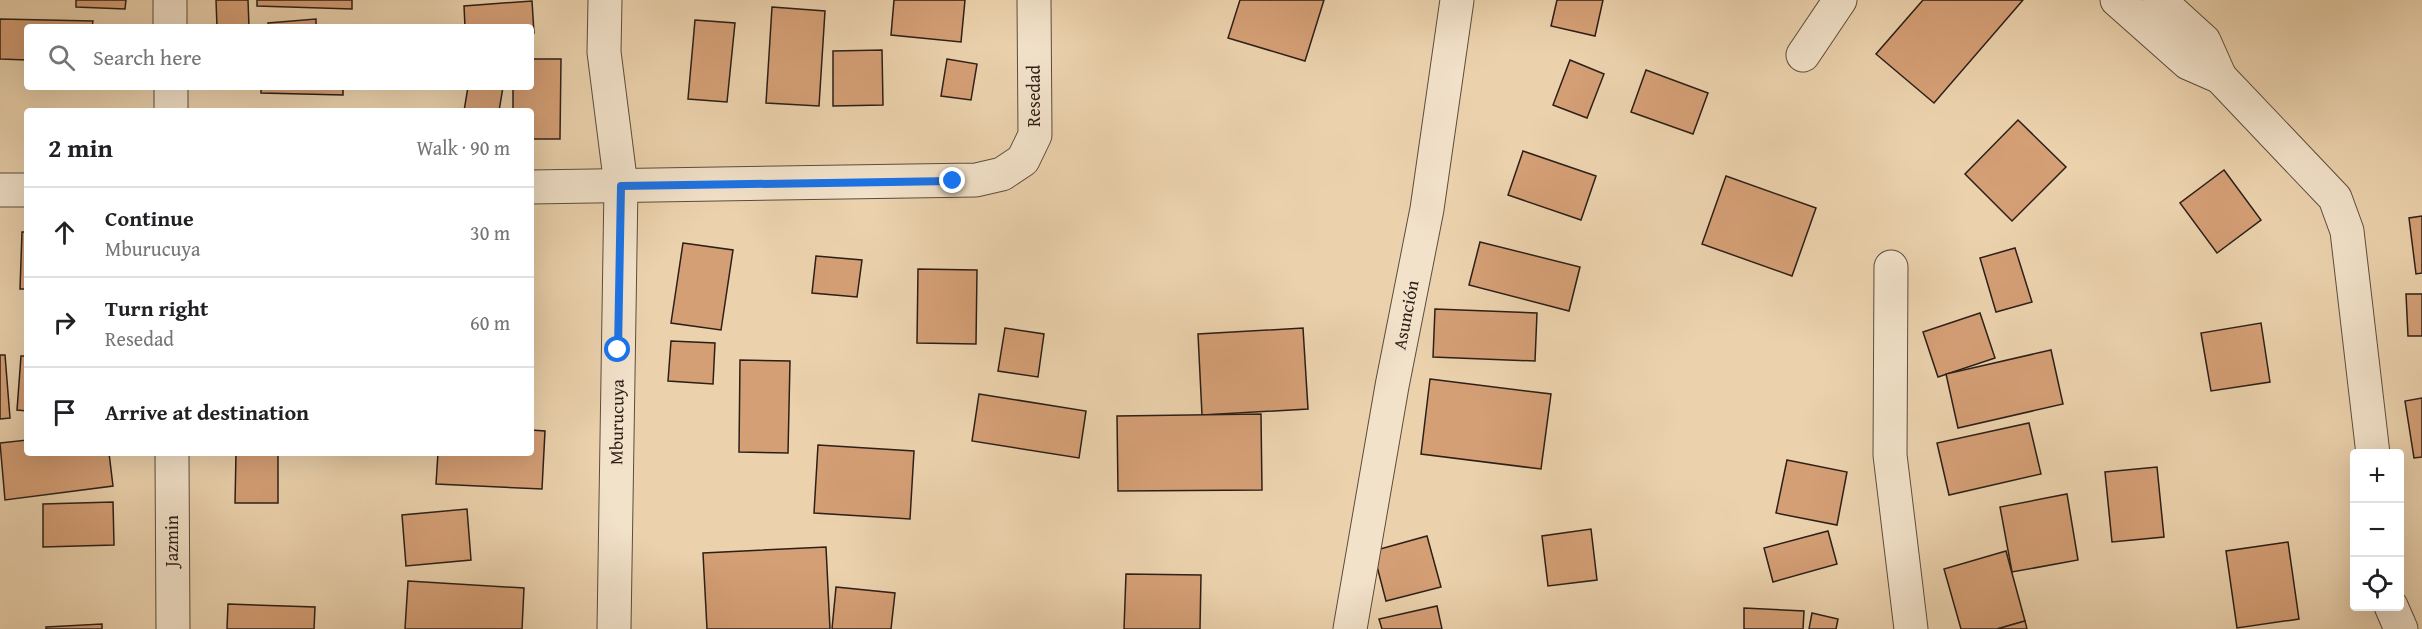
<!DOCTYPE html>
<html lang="en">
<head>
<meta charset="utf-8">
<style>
	body { margin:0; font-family:"Gentium Book Plus",serif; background:#f6f6f6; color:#202124 }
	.controls { position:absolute; right:18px; bottom:18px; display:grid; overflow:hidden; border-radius:6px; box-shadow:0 6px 24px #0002 }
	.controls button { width:54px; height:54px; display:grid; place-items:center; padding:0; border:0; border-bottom:2px solid #e0e0e0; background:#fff; color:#202124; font:30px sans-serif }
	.stop { position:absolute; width:18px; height:18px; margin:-14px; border:4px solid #1a73e8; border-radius:50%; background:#fff }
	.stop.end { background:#1a73e8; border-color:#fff; box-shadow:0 2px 6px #0008 }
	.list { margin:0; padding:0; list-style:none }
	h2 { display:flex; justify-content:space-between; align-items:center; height:78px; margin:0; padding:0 24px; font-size:26px }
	h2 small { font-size:20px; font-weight:400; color:#757577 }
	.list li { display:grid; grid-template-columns:39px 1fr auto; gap:18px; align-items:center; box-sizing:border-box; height:90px; padding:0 24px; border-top:2px solid #e0e0e0 }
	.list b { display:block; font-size:22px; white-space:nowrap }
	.list p { margin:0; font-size:20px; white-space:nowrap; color:#757577 }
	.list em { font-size:20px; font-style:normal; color:#757577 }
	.icon { flex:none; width:33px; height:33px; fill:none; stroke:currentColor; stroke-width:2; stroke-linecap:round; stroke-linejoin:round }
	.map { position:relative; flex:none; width:2422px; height:629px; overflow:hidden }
	.search { position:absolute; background:#fff; box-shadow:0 6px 24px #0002; left:24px; top:24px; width:510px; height:66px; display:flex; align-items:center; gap:15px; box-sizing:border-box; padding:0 21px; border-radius:6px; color:#757577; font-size:22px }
	.panel { position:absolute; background:#fff; box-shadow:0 6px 24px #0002; left:24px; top:108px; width:510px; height:348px; border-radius:6px }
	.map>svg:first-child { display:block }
	.building { fill:#d59f76; stroke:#2c1f18; stroke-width:1.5 }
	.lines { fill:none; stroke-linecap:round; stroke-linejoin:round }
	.minor-casing { stroke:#5c4c3d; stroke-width:35 }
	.minor { stroke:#f2e2ca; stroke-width:33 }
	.route { stroke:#1a73e8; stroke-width:8 }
	.labels { text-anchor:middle; stroke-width:5; stroke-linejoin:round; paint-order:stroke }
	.street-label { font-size:18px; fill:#2c1f18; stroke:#f2e2ca }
</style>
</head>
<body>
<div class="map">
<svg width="2422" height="629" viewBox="0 0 2422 629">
	<rect width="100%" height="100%" fill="#ebd2ad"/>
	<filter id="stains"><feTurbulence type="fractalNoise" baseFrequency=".00333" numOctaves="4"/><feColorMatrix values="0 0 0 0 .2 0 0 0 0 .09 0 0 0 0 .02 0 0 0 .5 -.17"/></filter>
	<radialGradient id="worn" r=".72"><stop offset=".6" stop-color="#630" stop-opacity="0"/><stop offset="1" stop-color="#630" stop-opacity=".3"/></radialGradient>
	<g class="building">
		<polygon points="76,0 126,0 125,9 76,7"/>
		<polygon points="216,0 248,0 249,27 217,27"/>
		<polygon points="257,0 352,0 352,9 257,6"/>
		<polygon points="894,0 965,0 961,42 891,35"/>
		<polygon points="1240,0 1324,0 1305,61 1228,38"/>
		<polygon points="1557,0 1603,0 1595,36 1551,26"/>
		<polygon points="1923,0 2023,0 1934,103 1876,54"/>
		<polygon points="532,1 534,33 531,33 531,27 465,27 464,6"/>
		<polygon points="772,7 825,11 819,106 766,103"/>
		<polygon points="0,19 93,21 92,27 27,27 27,60 0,59"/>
		<polygon points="316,19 316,27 268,27 268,23"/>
		<polygon points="695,20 735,23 727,102 688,99"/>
		<polygon points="882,50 883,105 833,106 833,51"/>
		<polygon points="531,59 561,59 560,139 531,139 531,111 513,111 513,87 531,87"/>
		<polygon points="947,59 977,64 971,100 941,96"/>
		<polygon points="1570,60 1604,74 1587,118 1553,105"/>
		<polygon points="1646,70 1708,93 1693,134 1631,112"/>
		<polygon points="261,87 343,87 343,95 261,93"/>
		<polygon points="468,87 503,87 499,111 464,111"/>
		<polygon points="2018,120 2066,167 2012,221 1965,174"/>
		<polygon points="1523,151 1596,176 1581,220 1508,195"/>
		<polygon points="2224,170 2261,220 2217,253 2180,203"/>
		<polygon points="1726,176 1816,208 1792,276 1702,244"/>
		<polygon points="2422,216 2422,273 2416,274 2409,218"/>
		<polygon points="22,232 27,232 27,289 20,289"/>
		<polygon points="1480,242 1580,267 1569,311 1469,285"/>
		<polygon points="683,243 733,250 721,330 671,323"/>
		<polygon points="2015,248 2032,302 1996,312 1980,258"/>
		<polygon points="816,256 862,260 857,297 812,293"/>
		<polygon points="918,269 977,270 976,344 917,343"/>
		<polygon points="2406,294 2422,294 2422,336 2408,336"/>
		<polygon points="1435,309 1537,313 1535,361 1433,357"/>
		<polygon points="1980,313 1995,358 1938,377 1923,332"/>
		<polygon points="2261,323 2270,382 2211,391 2201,333"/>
		<polygon points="1005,328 1044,334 1038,377 998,371"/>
		<polygon points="1303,328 1308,409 1202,415 1198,334"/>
		<polygon points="671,341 715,343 713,384 668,381"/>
		<polygon points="2051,350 2063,404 1958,428 1946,374"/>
		<polygon points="0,355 5,355 10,418 0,419"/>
		<polygon points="21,356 27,356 27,411 17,410"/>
		<polygon points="740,360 790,361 788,453 739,452"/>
		<polygon points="1430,379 1551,394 1541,469 1421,454"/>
		<polygon points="979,394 1086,411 1079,458 972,441"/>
		<polygon points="2422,398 2422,457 2414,458 2405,401"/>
		<polygon points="1261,414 1262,490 1118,491 1117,416"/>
		<polygon points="2029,423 2041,474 1949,495 1937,443"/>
		<polygon points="531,430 545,431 542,489 436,484 438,453 531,453"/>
		<polygon points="27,440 27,453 109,453 113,486 5,500 0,443"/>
		<polygon points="818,445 914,451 910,519 814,513"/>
		<polygon points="236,453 278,453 278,503 235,503"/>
		<polygon points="1787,460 1847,472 1837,525 1776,513"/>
		<polygon points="2157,467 2164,537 2112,542 2105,472"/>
		<polygon points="2067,494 2078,560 2012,572 2000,507"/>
		<polygon points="113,502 114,545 43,547 43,504"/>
		<polygon points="467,509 471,560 406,566 402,515"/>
		<polygon points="1591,529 1597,580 1548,586 1542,536"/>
		<polygon points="1828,531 1837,564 1773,582 1764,548"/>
		<polygon points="1427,536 1441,587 1386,601 1373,551"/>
		<polygon points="2288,542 2299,619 2237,628 2226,551"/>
		<polygon points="826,547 830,629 707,629 703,553"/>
		<polygon points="2006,551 2025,621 1997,629 1961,629 1944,569"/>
		<polygon points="1126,574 1201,575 1200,629 1124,629"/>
		<polygon points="408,581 524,588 522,629 405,629"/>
		<polygon points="836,587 895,593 891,629 832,629"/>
		<polygon points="228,604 315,607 314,629 227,629"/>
		<polygon points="1437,606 1442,629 1382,629 1379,619"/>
		<polygon points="1744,608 1804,611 1803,629 1744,629"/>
		<polygon points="1812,613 1838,619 1836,629 1809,629"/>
		<polygon points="2025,621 2027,629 1997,629"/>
		<polygon points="102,624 102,629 46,629 46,627"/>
	</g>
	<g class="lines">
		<defs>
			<g id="minor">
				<polyline points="170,0 170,27"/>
				<polyline points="605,0 604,52 621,186 614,629"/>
				<polyline points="2117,0 2188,63 2220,77 2335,198 2347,231 2373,454"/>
				<polyline points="2159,0 2204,41 2220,77"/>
				<polyline points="1803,55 1840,0"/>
				<polyline points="171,87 171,111"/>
				<polyline points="531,187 976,180 1002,174 1023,160 1035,135 1034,0"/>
				<polyline points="0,190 27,190"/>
				<polyline points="1891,267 1890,455 1911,629"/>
				<polyline points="172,453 173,629"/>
				<polyline points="2391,606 2401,629"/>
				<polyline points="1350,629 1392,386 1427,209 1457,0"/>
			</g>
		</defs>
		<use href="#minor" class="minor-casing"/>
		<use href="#minor" class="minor"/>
	</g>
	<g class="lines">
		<polyline class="route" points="618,350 621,186 953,181"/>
	</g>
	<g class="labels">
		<g class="street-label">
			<text transform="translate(1034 96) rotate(-90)" y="6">Resedad</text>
			<text transform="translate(1406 315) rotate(-79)" y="6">Asunción</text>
			<text transform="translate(617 422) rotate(-89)" y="6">Mburucuya</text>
			<text transform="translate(172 541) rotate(-90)" y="6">Jazmin</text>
		</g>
	</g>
	<rect width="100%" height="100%" filter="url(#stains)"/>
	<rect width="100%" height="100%" fill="url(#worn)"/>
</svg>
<div class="controls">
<button>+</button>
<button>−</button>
<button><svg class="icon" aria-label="locate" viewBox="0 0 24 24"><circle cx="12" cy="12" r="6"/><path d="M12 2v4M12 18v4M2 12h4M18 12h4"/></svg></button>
</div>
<div class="stop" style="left:618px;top:350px"></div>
<div class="stop end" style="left:953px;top:181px"></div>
<div class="search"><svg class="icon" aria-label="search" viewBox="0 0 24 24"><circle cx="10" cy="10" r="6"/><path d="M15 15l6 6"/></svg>Search here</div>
<section class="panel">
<h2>2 min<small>Walk · 90 m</small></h2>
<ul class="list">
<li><svg class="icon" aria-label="ahead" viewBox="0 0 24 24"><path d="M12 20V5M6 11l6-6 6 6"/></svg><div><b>Continue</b><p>Mburucuya</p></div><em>30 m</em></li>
<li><svg class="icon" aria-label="right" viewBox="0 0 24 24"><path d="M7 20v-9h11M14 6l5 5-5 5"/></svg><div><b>Turn right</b><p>Resedad</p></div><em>60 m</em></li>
<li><svg class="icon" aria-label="arrive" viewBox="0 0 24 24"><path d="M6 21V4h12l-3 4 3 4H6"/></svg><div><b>Arrive at destination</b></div></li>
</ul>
</section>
</div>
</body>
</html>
